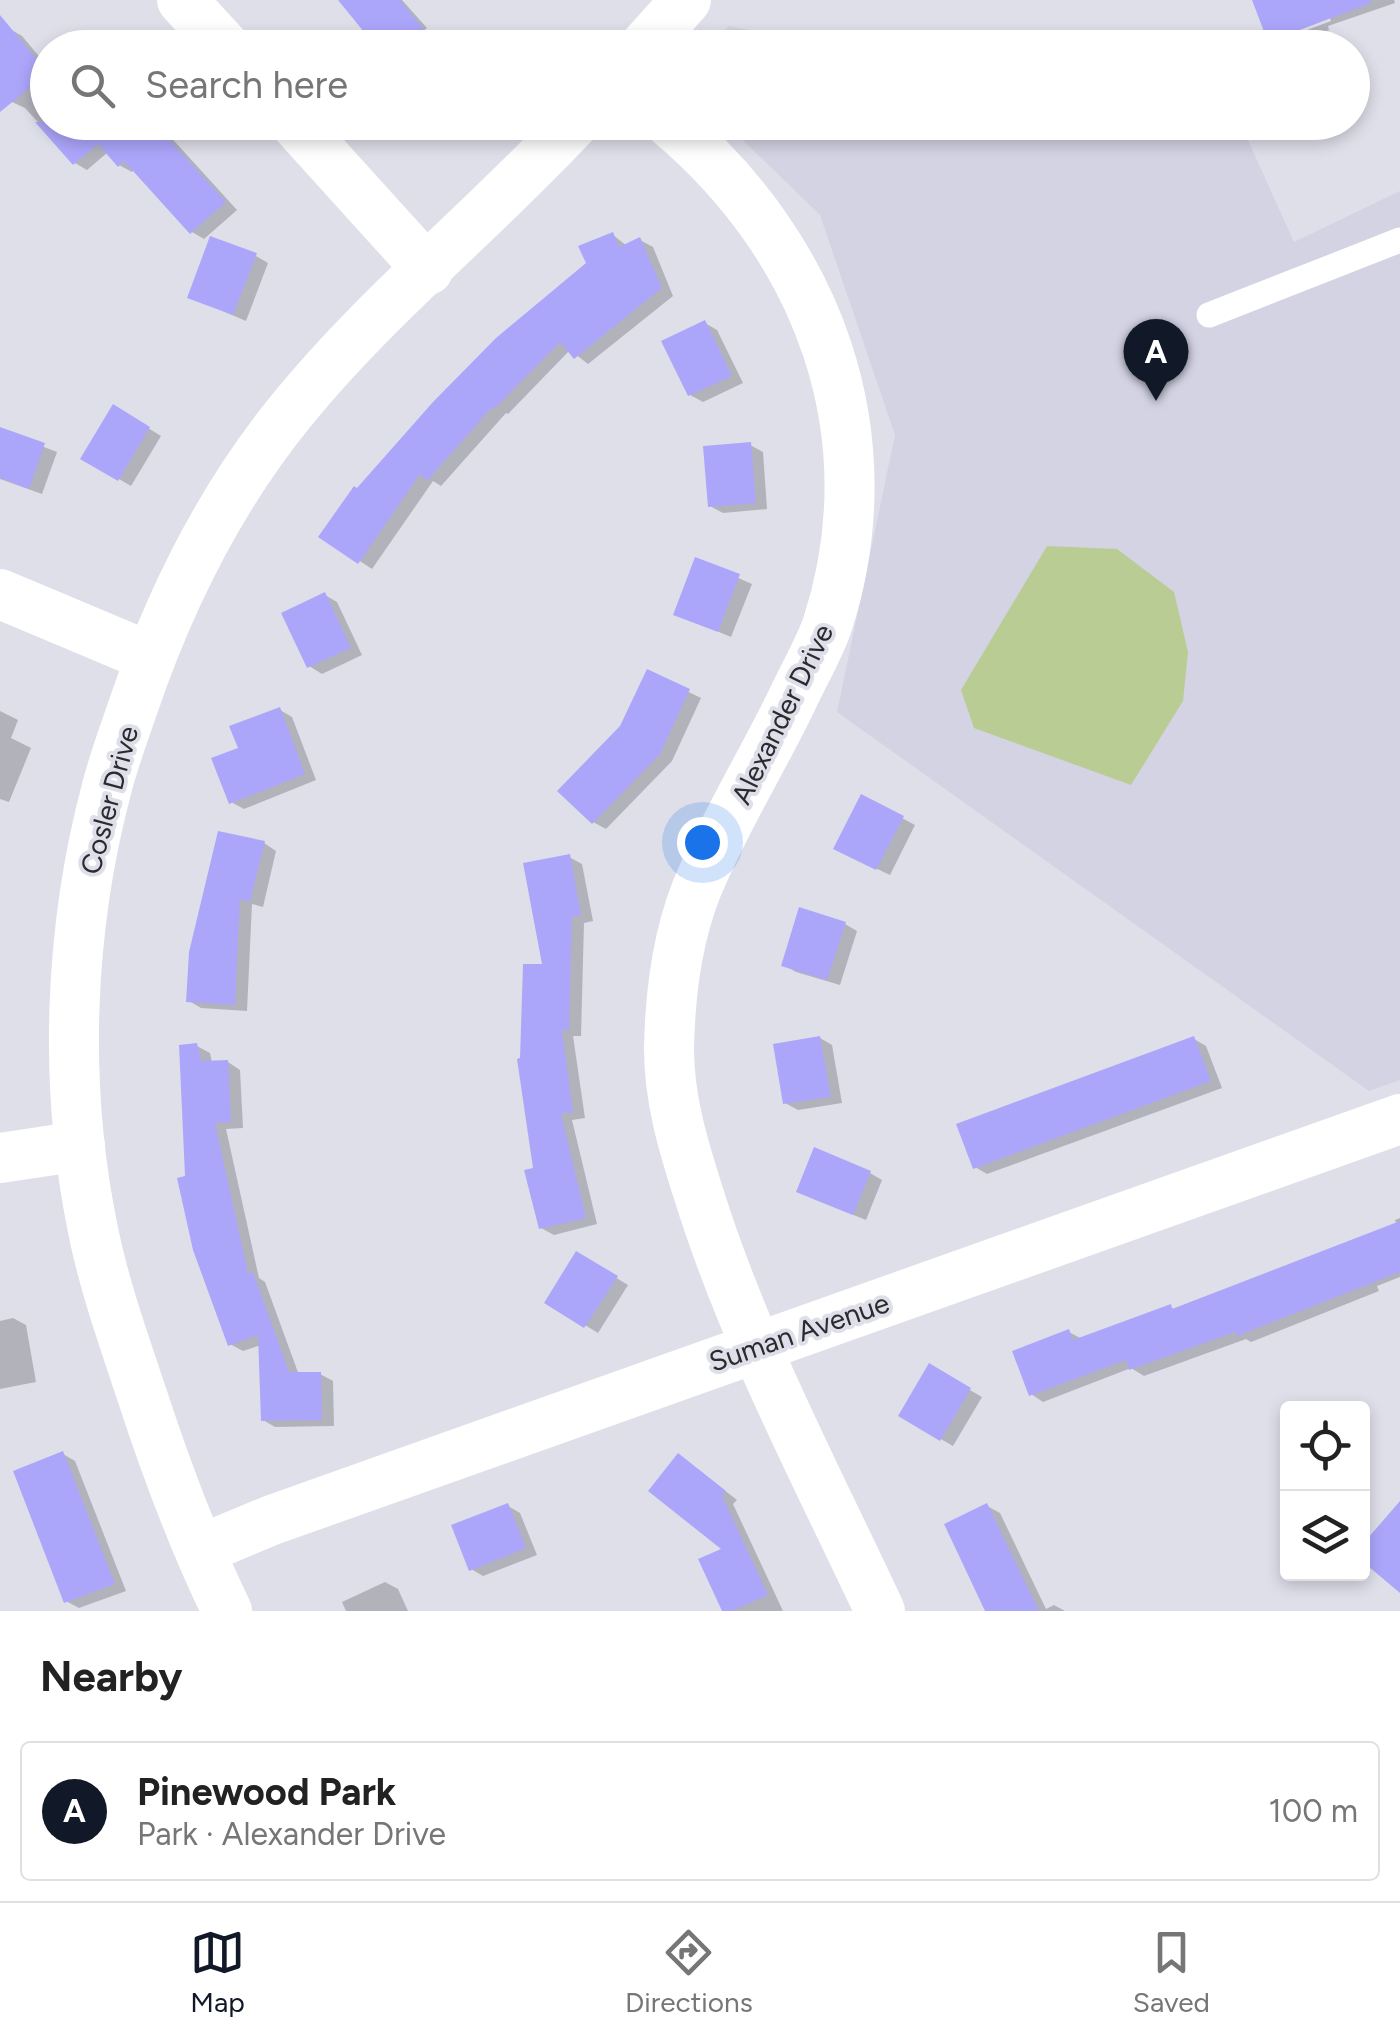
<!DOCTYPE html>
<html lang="en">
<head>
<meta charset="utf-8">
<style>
	body { margin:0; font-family:Figtree,sans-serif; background:#f2f2f2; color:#222 }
	.controls { position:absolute; right:30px; bottom:30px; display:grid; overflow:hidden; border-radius:10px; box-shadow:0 5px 15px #0003 }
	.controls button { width:90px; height:90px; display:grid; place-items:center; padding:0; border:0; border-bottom:2px solid #e0e0e0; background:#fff; color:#222; font:50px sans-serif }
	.you { position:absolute; left:702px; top:842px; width:35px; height:35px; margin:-25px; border:8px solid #fff; border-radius:50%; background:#1a73e8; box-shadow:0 0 0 15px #1a73e833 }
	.badge { display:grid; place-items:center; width:65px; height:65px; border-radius:50%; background:#111827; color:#fff; font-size:32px; font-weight:700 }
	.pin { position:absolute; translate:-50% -82px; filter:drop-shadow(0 2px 5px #0008) }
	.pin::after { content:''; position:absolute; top:52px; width:35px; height:30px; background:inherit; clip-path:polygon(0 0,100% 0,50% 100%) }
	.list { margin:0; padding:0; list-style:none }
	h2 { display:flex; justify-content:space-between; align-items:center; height:130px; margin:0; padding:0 40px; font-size:42px }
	h2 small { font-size:32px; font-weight:400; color:#767676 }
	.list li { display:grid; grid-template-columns:65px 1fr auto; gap:30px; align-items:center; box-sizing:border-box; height:140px; margin:0 20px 20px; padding:0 20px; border:2px solid #e0e0e0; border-radius:10px }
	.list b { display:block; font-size:38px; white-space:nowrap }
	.list p { margin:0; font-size:32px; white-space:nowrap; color:#767676 }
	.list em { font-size:32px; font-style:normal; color:#767676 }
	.icon { flex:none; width:55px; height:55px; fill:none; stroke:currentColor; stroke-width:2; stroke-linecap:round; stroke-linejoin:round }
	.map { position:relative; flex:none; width:1400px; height:1611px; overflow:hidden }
	.search { position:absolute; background:#fff; box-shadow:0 5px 15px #0003; left:30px; right:30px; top:30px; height:110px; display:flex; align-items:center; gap:25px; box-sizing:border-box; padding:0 35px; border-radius:55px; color:#767676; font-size:38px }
	.sheet { height:290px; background:#fff }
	nav { display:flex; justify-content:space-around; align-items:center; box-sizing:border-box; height:140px; border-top:2px solid #e0e0e0; background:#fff; font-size:28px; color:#767676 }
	nav a { display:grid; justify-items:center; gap:5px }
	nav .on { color:#111827 }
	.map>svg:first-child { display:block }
	.built { fill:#d3d3e4 }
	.green { fill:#b9cc93 }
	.shadow { fill:#0003; fill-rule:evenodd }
	.building { fill:#aca6fb }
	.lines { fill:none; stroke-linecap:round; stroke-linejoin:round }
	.service { stroke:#fff; stroke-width:25 }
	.minor { stroke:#fff; stroke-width:50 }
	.labels { text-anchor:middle; stroke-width:8; stroke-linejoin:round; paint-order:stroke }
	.street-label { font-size:28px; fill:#2a2a2f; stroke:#dfdfea }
</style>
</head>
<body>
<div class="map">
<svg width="1400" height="1611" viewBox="0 0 1400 1611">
	<rect width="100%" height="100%" fill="#dfdfea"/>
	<g class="built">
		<polygon points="729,26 836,47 707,47"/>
		<polygon points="1220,122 1242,127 1294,242 1400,191 1400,1080 1369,1091 837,712 895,435 820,215 725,123"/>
	</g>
	<polygon class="green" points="1047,546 1117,549 1174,592 1188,652 1183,701 1131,785 974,728 961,690"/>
	<g class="shadow">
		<polygon points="341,0 402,0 427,28 404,48"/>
		<path d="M1254,0H1394L1395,3L1328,26L1329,30L1282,48L1270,41ZM1329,16L1331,21L1275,42V37Z"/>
		<polygon points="10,29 22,36 48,67 48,122 157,122 237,210 204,239 192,232 135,169 132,172 119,165 108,152 87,170 75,163 25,108 12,102 0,87 0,37"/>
		<polygon points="480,34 492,41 495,48 438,48"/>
		<polygon points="613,235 627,246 640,240 653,247 673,296 588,364 570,350 508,414 506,413 441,486 433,481 372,569 322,536 358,491 589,264"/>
		<polygon points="256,256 268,263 246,321 190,297"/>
		<polygon points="705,323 717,330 743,383 703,402 690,395"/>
		<polygon points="114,407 161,436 131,486 83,458"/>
		<polygon points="0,430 57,452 42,494 0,479"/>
		<polygon points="750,445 763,452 767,509 723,513 710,506"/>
		<polygon points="697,560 752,584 731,637 676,614"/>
		<polygon points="325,595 337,602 362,655 322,674 309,666"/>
		<polygon points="648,672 701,698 672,761 606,829 593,822 622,728"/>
		<polygon points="280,710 292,717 316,780 244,809 231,802 241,749"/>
		<polygon points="0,711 18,720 11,738 31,748 9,802 0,799"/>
		<polygon points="902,818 915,825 890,875 848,855"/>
		<polygon points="264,843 276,851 263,907 252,904 247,1011 201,1008 189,1001"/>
		<polygon points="569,857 582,864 593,921 584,923 581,1036 573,1036 585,1118 572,1120 597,1224 554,1235 541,1228 535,1169 545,967"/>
		<polygon points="845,924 857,931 840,985 796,972 784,965"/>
		<polygon points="820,1038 832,1045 842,1103 798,1110 785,1103"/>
		<polygon points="1194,1039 1206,1046 1222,1088 987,1174 975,1167"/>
		<polygon points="197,1046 210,1053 212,1063 228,1062 240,1070 243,1128 226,1129 259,1278 265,1282 299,1375 320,1374 333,1381 334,1426 275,1427 263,1420 261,1345 243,1351 230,1344 188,1178"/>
		<polygon points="870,1173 882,1180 866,1220 811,1198"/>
		<polygon points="1400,1218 1400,1277 1377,1286 1379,1291 1251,1342 1246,1339 1144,1376 1131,1368 1043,1402 1031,1394 1069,1332 1082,1339 1170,1307 1176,1310 1397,1225 1395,1220"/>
		<polygon points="577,1254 628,1285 598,1333 547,1302"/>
		<polygon points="13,1318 26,1325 36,1382 0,1389 0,1321"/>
		<polygon points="930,1367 982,1397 953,1446 901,1416"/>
		<polygon points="63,1454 75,1461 126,1591 79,1608 66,1601"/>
		<polygon points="691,1464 737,1500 733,1504 783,1611 725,1611 725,1550"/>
		<polygon points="508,1506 520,1513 537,1555 483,1576 471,1569"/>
		<polygon points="987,1506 1000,1513 1046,1609 1054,1605 1065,1611 992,1611"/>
		<polygon points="385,1582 398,1589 408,1611 346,1611 342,1602"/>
	</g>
	<g class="building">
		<polygon points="338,0 400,0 439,48 377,48"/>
		<polygon points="1252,0 1370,0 1371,3 1268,42"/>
		<polygon points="0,15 48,73 0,112"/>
		<polygon points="35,122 153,122 226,202 190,234 124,161 118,167 98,144 73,165"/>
		<polygon points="613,232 619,247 640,237 662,288 574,359 560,342 494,409 492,407 427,481 420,474 358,564 318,537 354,486 357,488 433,402 496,338 586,263 578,246"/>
		<polygon points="210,236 257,253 233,315 187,298"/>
		<polygon points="705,320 732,376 688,396 661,341"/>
		<polygon points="113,404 150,427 118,481 80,459"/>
		<polygon points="0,427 45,443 29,489 0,478"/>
		<polygon points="751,442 756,503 708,507 703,446"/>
		<polygon points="695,557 740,574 718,632 673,615"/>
		<polygon points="325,592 351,648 307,668 281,613"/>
		<polygon points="647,669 690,689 660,754 592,824 557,791 620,726"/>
		<polygon points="280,707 305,774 229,804 211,758 238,748 229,726"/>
		<polygon points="861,794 904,816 876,870 833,849"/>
		<polygon points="218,831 265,841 250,902 240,899 235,1005 186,1002 189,952"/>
		<polygon points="570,854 581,915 572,917 569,1030 562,1030 573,1112 561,1114 586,1218 539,1229 524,1170 533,1168 517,1059 520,1058 523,964 542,964 523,863"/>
		<polygon points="799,907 846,922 827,980 781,966"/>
		<polygon points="820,1036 831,1097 783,1104 773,1044"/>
		<polygon points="1194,1036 1211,1081 973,1169 956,1124"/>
		<polygon points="197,1043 201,1061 228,1060 231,1122 215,1123 248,1273 253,1272 289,1372 321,1372 322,1420 261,1421 258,1335 228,1346 193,1250 177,1178 185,1176 179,1045"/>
		<polygon points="814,1147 871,1171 853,1215 796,1192"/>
		<polygon points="1400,1221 1400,1272 1237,1336 1235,1332 1129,1370 1126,1360 1029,1396 1012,1351 1069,1329 1073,1340 1171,1304 1172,1309"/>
		<polygon points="576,1251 618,1276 584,1328 544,1303"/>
		<polygon points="929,1363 971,1388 940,1441 898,1416"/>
		<polygon points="63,1451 115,1584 64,1603 13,1471"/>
		<polygon points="678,1453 726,1491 722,1496 768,1595 732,1611 722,1611 698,1559 721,1549 648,1491"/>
		<polygon points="1400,1501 1400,1593 1362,1561 1362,1545"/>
		<polygon points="508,1503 526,1548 469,1571 451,1525"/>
		<polygon points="987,1503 1039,1611 985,1611 944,1524"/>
	</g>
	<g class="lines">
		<polyline class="service" points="1209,315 1400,240"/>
		<g class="minor">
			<polyline points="182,0 226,48"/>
			<polyline points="643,48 686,0"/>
			<polyline points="294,122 428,270"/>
			<path d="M669,122C819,248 889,436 827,626C818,651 803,676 792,700C764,758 729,815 703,874C678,928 670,990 669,1049C669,1099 683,1145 698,1192C743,1337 816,1474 880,1611"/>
			<polyline points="0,594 150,657"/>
			<polyline points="0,1158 80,1146"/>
			<polyline points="200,1550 272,1520 1400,1119"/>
			<path d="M227,1611C193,1541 165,1466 141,1392C123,1338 104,1285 93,1230C63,1085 69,929 107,787C114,760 124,733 133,707C169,601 220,498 291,411C376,306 483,221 575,122"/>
		</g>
	</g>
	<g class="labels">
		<g class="street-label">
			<text transform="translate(782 714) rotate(-64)" y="10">Alexander Drive</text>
			<text transform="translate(109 800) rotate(-75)" y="10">Cosler Drive</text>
			<text transform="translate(799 1332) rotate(-19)" y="10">Suman Avenue</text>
		</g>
	</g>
</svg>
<div class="controls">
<button><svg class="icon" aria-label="locate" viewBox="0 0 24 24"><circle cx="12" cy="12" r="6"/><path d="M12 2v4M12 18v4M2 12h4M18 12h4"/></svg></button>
<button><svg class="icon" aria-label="layers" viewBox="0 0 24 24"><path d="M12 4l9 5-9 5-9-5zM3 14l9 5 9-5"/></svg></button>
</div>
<div class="you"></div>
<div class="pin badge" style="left:1156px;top:401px">A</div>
<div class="search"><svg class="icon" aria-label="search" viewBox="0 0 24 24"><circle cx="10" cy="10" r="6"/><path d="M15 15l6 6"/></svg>Search here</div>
</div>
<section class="sheet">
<h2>Nearby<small></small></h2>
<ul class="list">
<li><span class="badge">A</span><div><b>Pinewood Park</b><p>Park · Alexander Drive</p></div><em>100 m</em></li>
</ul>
</section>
<nav>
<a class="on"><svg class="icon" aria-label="map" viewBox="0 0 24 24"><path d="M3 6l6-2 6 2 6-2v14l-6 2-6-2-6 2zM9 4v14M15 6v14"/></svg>Map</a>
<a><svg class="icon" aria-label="directions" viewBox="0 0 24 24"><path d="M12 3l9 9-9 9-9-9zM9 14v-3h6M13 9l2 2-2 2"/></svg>Directions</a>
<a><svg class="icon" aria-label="saved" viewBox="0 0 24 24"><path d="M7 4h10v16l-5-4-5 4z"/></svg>Saved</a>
</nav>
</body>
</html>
